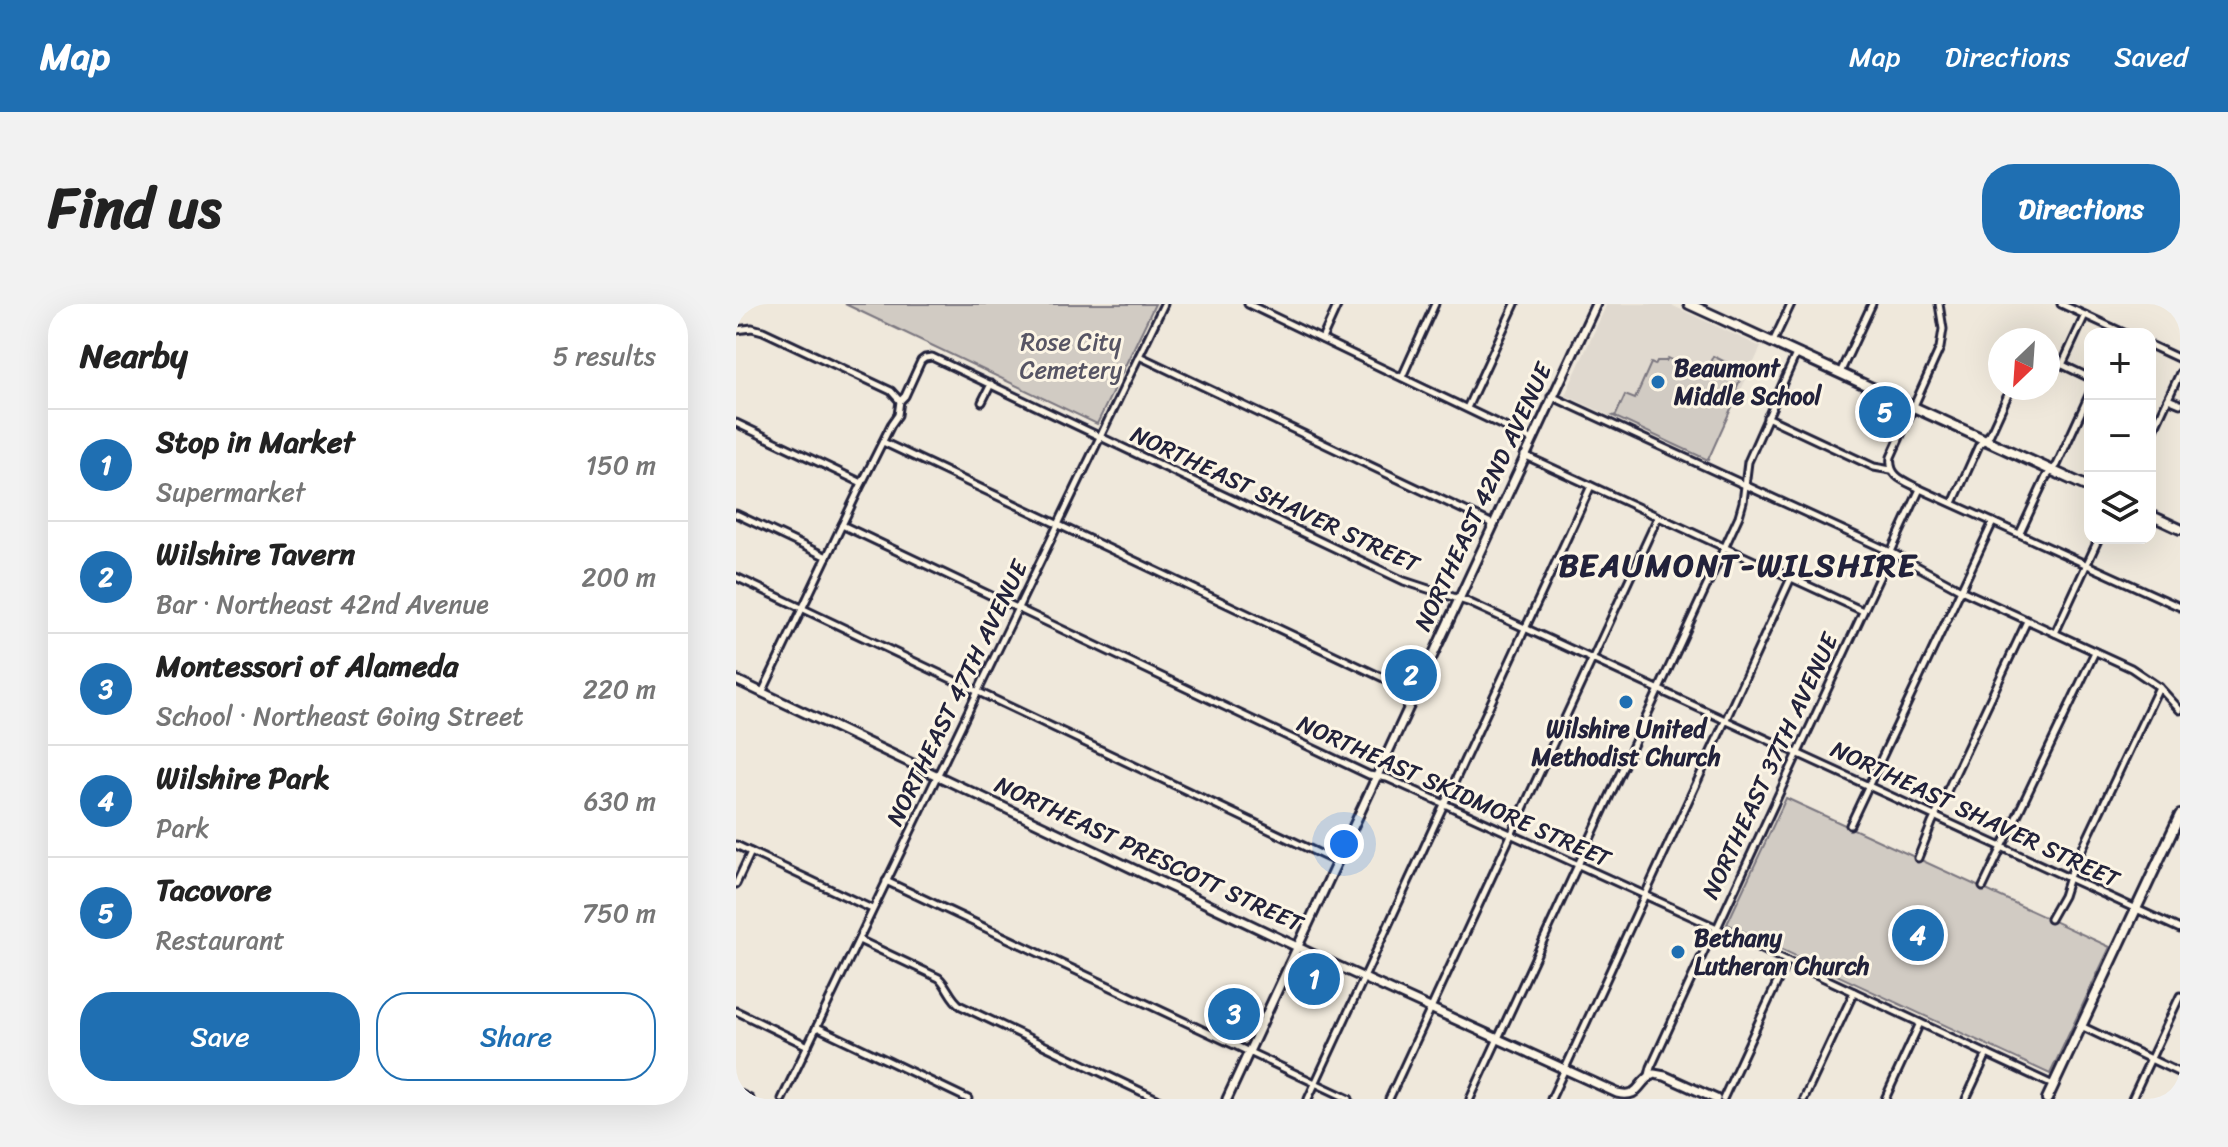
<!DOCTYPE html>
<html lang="en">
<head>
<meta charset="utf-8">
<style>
	body { margin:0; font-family:Sriracha,sans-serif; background:#f2f2f2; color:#222 }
	.controls { position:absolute; right:24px; top:24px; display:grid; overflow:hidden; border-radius:16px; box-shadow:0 8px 32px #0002 }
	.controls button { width:72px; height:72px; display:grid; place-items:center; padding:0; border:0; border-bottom:2px solid #e0e0e0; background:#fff; color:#222; font:40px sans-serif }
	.compass { position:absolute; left:1252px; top:24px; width:72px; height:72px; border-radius:50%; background:#fff; box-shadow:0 8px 32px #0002; rotate:205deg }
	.you { position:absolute; left:608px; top:540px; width:28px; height:28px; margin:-20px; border:6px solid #fff; border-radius:50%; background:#1a73e8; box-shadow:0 0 0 12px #1a73e833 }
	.badge { display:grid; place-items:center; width:52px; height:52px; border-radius:50%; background:#1f6fb2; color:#fff; font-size:26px; font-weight:700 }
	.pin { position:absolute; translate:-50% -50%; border:4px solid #fff; box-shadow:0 2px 8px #0006 }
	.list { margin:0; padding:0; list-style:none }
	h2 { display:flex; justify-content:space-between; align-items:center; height:104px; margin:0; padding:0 32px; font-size:34px }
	h2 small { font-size:26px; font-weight:400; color:#767676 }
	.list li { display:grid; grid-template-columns:52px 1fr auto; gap:24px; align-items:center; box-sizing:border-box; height:112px; padding:0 32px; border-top:2px solid #e0e0e0 }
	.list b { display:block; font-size:30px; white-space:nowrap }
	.list p { margin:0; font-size:26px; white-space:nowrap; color:#767676 }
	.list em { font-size:26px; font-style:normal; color:#767676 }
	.actions { display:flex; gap:16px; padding:24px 32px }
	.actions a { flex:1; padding:18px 0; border:2px solid #1f6fb2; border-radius:32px; text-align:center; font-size:28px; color:#1f6fb2 }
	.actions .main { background:#1f6fb2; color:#fff }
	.icon { flex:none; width:44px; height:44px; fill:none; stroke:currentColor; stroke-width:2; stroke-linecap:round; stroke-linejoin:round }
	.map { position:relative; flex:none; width:1444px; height:795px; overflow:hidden; border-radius:32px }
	header { display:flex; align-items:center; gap:48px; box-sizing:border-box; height:112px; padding:0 40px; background:#1f6fb2; color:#fff }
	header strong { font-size:38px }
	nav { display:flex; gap:44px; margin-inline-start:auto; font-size:28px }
	.intro { display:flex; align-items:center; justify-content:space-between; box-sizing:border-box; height:192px; padding:0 48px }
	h1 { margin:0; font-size:56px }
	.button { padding:20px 36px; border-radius:32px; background:#1f6fb2; color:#fff; font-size:28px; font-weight:700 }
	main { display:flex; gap:48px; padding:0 48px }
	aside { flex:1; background:#fff; border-radius:32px; box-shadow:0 8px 32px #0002 }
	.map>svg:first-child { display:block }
	.built { fill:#e0d9cf }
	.green { fill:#d1cbc3; stroke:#7a767f; stroke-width:2 }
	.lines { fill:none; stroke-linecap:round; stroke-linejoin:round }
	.minor-casing { stroke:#22223b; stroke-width:11 }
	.tertiary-casing { stroke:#22223b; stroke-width:13 }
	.secondary-casing { stroke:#22223b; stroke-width:14 }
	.minor { stroke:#fcf5e5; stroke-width:5 }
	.tertiary { stroke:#fcf5e5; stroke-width:7 }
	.secondary { stroke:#fcf5e5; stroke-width:8 }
	.poi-dot { fill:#1f6fb2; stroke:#fcf5e5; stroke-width:3 }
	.labels { text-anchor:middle; stroke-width:6; stroke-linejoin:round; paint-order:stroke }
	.park-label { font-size:24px; fill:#575564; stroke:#fcf5e5 }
	.poi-label { font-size:24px; font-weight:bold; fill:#22223b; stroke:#fcf5e5; text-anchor:start }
	.street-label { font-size:24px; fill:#22223b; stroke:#fcf5e5 }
	.district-label { font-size:32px; font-weight:bold; letter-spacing:2px; fill:#22223b; stroke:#fcf5e5 }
</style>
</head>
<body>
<header>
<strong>Map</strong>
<nav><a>Map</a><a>Directions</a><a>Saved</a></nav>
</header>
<div class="intro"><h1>Find us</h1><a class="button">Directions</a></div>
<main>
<aside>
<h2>Nearby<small>5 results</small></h2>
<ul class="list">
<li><span class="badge">1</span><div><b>Stop in Market</b><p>Supermarket</p></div><em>150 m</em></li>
<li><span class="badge">2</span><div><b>Wilshire Tavern</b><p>Bar · Northeast 42nd Avenue</p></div><em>200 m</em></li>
<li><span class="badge">3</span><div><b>Montessori of Alameda</b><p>School · Northeast Going Street</p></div><em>220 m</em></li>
<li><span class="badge">4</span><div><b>Wilshire Park</b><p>Park</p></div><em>630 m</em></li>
<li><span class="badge">5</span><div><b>Tacovore</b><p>Restaurant</p></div><em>750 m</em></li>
</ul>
<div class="actions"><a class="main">Save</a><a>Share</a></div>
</aside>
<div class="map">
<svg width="1444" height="795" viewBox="0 0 1444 795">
	<rect width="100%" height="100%" fill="#efe8db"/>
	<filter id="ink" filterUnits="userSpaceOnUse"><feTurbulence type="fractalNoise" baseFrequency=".0125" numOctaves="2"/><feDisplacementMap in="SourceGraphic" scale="16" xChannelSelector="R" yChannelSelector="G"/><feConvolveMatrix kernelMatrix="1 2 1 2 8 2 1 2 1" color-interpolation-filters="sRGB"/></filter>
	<g filter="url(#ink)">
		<g class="built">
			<polygon points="871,0 933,0 1025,43 972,157 829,91"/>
			<polygon points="664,342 689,354 677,381 651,369"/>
			<polygon points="488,681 527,699 508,739 470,721"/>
		</g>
		<g class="green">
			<polygon points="109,0 419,0 361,120"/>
			<polygon points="977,52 1008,67 1000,85 1003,87 972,156 877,112 880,111 889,91 899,95 915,59 919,61 921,57 930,57 932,54 968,71"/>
			<polygon points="1050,494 1374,643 1314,770 991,620"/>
		</g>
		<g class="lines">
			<defs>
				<g id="minor">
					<polyline points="512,0 796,136"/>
					<path d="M1203,0L1207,25L1204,44L1155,153C1152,173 1169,177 1184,185L1444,303"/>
					<polyline points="1325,0 1390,30"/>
					<polyline points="1439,0 1444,3"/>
					<polyline points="0,26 16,24 27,27 155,87 164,97"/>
					<polyline points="586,35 602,0"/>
					<polyline points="1037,38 1055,0"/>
					<polyline points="1414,41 1444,55"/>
					<polyline points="403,52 757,220"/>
					<polyline points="1312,54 1354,74"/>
					<polyline points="1326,61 1349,11"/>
					<polyline points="1104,69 1136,0"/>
					<polyline points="666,73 699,0"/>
					<polyline points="815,92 1155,248 1225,286 1395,364 1423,383 1444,406"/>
					<polyline points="1432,95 1444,100"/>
					<polyline points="246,98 255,80"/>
					<polyline points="731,104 779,0"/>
					<polyline points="1031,113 1138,163 1155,166"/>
					<polyline points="0,119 126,179"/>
					<polyline points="1414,134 1444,69"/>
					<polyline points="147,138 679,389"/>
					<polyline points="788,151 1127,307"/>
					<polyline points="1217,199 1243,141 1254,130 1275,84"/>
					<polyline points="0,210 91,253"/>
					<polyline points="106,221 633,471 651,474 702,497 981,624 1317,781"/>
					<polyline points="1284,229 1310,173 1321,161 1354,89"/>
					<polyline points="0,273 601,558"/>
					<polyline points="1319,329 1363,234"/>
					<polyline points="26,389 126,179 155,121 162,111 164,97 169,92 185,57 189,54 196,53 668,277 732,298 1444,625"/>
					<polyline points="1114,521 1257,218"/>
					<polyline points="0,541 136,605"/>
					<polyline points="1182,554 1196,519 1291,317"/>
					<polyline points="150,577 613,795"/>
					<polyline points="0,580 15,548"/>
					<polyline points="1247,583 1359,348"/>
					<polyline points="1314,615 1327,592 1333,573 1423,383"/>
					<path d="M123,636L203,674C212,682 214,695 225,702L421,795"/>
					<polyline points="0,707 72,742"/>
					<polyline points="1345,722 1444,769"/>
					<polyline points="81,723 232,795"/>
					<polyline points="913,771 915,763 976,630 981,624 1184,185"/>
					<polyline points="0,788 14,795"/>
					<polyline points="46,795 428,0"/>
					<polyline points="572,795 855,182"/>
					<polyline points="653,795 922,213"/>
					<polyline points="734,795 1003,212 1007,198 1012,158 1060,50"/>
					<polyline points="815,795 1055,274"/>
					<polyline points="987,795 1051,657"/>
					<polyline points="1068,795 1118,688"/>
					<polyline points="1149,795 1184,719"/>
					<polyline points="1230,795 1251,750"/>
					<polyline points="1396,795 1444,692"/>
				</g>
				<g id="tertiary">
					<path d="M0,376L595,659L881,789C905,795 901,777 918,770L929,772L980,795"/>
					<polyline points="491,795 860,0"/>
				</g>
				<g id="secondary">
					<polyline points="953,0 1354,184"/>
					<polyline points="1414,211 1444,225"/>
					<polyline points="1311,795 1444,511"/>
				</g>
			</defs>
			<use href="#minor" class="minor-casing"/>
			<use href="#tertiary" class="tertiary-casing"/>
			<use href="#secondary" class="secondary-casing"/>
			<use href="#minor" class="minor"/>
			<use href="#tertiary" class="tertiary"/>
			<use href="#secondary" class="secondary"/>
		</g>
	</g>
	<g class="poi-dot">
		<circle cx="922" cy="78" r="8"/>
		<circle cx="890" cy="398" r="8"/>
		<circle cx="942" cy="648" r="8"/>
	</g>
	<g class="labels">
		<g class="park-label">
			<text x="335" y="46">Rose City<tspan x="335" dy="28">Cemetery</tspan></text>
		</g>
		<g class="poi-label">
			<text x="938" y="72">Beaumont<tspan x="938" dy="28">Middle School</tspan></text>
			<text x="890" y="433" text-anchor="middle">Wilshire United<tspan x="890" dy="28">Methodist Church</tspan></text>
			<text x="958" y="642">Bethany<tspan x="958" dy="28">Lutheran Church</tspan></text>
		</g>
		<g class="street-label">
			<text transform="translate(747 193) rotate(-65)" y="8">NORTHEAST 42ND AVENUE</text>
			<text transform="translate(539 195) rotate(25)" y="8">NORTHEAST SHAVER STREET</text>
			<text transform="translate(221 389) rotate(-64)" y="8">NORTHEAST 47TH AVENUE</text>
			<text transform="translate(1034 462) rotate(-65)" y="8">NORTHEAST 37TH AVENUE</text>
			<text transform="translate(718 487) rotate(24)" y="8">NORTHEAST SKIDMORE STREET</text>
			<text transform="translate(1239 510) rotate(25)" y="8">NORTHEAST SHAVER STREET</text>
			<text transform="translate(413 550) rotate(25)" y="8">NORTHEAST PRESCOTT STREET</text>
		</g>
		<g class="district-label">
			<text x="1002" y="272">BEAUMONT-WILSHIRE</text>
		</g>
	</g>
</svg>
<div class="controls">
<button>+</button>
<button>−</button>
<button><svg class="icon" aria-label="layers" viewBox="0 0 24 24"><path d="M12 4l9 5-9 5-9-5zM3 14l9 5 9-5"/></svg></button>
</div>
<svg class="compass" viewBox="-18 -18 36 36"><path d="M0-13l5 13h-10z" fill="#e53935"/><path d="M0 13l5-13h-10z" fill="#767676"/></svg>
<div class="you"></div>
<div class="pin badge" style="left:578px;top:675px">1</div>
<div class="pin badge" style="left:675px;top:371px">2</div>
<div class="pin badge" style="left:498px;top:710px">3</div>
<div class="pin badge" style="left:1182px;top:631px">4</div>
<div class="pin badge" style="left:1149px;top:108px">5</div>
</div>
</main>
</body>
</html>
